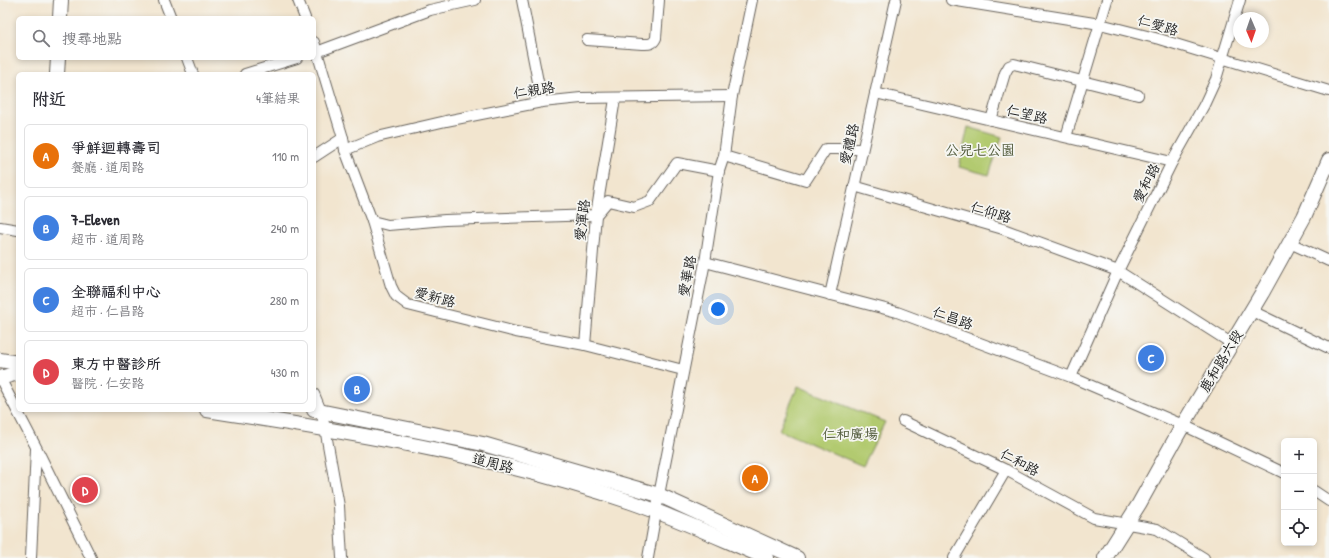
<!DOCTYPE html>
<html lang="zh-TW">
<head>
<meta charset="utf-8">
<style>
	body { margin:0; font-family:"Patrick Hand","LXGW WenKai TC",sans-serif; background:#f2f2f3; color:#2b2b33 }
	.controls { position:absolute; right:12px; bottom:12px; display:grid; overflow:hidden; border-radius:6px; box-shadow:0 2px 6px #0003 }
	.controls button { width:36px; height:36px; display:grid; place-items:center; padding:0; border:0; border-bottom:1px solid #e1e1e2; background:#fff; color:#2b2b33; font:20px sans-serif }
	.compass { position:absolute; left:1233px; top:12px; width:36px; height:36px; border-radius:50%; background:#fff; box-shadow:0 2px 6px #0003; rotate:178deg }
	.you { position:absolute; left:718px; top:309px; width:14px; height:14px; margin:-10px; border:3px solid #fff; border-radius:50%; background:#1a73e8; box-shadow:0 0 0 6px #1a73e833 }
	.badge { display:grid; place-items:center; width:26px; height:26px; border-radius:50%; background:#c8321e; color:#fff; font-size:13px; font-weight:700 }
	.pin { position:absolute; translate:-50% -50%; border:2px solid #fff; box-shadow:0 1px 4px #0006 }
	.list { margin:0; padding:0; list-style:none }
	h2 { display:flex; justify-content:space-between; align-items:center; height:52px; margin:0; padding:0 16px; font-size:17px }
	h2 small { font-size:13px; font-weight:400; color:#7c7c81 }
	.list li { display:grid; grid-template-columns:26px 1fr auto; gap:12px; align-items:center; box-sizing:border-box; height:64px; margin:0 8px 8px; padding:0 8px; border:1px solid #e1e1e2; border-radius:6px }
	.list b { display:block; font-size:15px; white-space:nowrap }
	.list p { margin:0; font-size:13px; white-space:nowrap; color:#7c7c81 }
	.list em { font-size:13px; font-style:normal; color:#7c7c81 }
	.icon { flex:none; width:22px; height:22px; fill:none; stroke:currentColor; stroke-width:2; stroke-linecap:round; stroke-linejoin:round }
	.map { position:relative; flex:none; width:1329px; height:558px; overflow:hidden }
	.search { position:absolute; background:#fff; box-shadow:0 2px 6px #0003; left:16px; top:16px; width:300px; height:44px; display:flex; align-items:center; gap:10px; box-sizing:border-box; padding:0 14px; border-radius:6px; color:#7c7c81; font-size:15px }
	.panel { position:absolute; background:#fff; box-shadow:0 2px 6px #0003; left:16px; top:72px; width:300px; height:340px; border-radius:6px }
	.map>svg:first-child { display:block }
	.green { fill:#b2ca6f; stroke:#677346 }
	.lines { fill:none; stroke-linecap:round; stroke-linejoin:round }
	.street-casing { stroke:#67625b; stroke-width:12 }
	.secondary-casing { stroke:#67625b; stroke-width:16 }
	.street { stroke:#fff; stroke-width:10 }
	.secondary { stroke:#fff; stroke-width:14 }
	.labels { text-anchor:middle; stroke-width:3.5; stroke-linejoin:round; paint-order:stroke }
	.street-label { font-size:14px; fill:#1c1c1c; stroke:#f6f6f2 }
	.park-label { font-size:14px; fill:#505939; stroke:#f6f6f2 }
</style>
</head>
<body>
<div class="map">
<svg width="1329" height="558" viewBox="0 0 1329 558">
	<rect width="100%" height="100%" fill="#f6f6f2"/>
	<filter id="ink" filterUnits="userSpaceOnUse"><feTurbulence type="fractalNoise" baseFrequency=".025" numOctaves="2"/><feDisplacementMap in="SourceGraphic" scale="8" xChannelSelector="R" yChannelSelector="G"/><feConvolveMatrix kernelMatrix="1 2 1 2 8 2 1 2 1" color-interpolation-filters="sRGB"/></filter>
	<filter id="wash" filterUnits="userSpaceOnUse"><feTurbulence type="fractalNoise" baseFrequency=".012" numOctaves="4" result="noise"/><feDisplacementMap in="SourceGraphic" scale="16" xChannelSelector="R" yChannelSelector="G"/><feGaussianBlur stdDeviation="0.9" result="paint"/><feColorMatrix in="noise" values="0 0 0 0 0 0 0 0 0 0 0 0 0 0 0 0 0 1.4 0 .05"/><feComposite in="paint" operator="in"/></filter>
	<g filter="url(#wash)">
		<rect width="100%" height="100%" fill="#f2e5cf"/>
		<g class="green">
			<polygon points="968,127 1002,137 989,175 959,167"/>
			<polygon points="798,386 885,422 863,466 779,430"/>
		</g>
	</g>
	<g filter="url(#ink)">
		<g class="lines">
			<defs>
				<g id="street">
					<polyline points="164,0 171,18"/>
					<polyline points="298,0 305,18"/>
					<polyline points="522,0 542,102"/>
					<polyline points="951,0 1100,24 1159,39 1329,91"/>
					<path d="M587,40L642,44C648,44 653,45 656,38L659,0"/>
					<polyline points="314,42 343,138 345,150 372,221 391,286 396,296 408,305 516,332 585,345 683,370"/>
					<polyline points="314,53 430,10 475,0"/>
					<polyline points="187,58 193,74"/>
					<polyline points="245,74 297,58"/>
					<polyline points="875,93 1172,162"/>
					<polyline points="991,120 1005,73 1009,66 1014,64 1138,95"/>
					<polyline points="1066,137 1107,0"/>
					<polyline points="345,150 377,137 446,121 542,102 581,98 732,96"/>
					<polyline points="724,156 806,180 826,149 862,149"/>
					<polyline points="314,157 343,138"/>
					<polyline points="854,186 1003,229 1118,271 1231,343"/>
					<polyline points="372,221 388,225 445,220 596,215 608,201 634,207 650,201 677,163 719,171"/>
					<polyline points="0,227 18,230"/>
					<polyline points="1290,243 1329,261"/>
					<polyline points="705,262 897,312 1071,377 1183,425 1284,473"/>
					<polyline points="830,295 896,0"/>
					<polyline points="1252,311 1329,348"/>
					<polyline points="585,345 596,215 615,99"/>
					<polyline points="1071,377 1118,271 1172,162 1204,105 1216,79 1240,0"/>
					<polyline points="0,378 36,447 91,558"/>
					<polyline points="314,394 321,411 325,428 339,506 342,558"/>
					<polyline points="903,421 1006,470 1094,518 1157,529 1204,558"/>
					<polyline points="1314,491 1329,501"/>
					<polyline points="31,558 36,449"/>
					<polyline points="648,558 659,495 705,262 719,171 724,156 732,96 752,0"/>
					<polyline points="954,558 1006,470"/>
				</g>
				<g id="secondary">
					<polyline points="60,18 61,0"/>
					<polyline points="57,74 58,58"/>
					<polyline points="0,360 18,363"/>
					<polyline points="0,378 18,373"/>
					<path d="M207,410C350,432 493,455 631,502C677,518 722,539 767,558"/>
					<polyline points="314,410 483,444 659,495 797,558"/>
					<polyline points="1105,558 1139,504 1183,425 1262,293 1304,217 1329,160"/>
				</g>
			</defs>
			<use href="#street" class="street-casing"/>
			<use href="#secondary" class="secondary-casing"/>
			<use href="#street" class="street"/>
			<use href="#secondary" class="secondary"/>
		</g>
	</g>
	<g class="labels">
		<g class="street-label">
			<text transform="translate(1158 25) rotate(16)" y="5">仁愛路</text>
			<text transform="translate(534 90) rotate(-9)" y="5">仁親路</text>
			<text transform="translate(1027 114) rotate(13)" y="5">仁望路</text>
			<text transform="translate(849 144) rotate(-77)" y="5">愛禮路</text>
			<text transform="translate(1146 183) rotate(-63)" y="5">愛和路</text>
			<text transform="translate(991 212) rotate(17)" y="5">仁仰路</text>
			<text transform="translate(582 220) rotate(-83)" y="5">愛渾路</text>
			<text transform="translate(687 276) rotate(-79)" y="5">愛華路</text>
			<text transform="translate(435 297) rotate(15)" y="5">愛新路</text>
			<text transform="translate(953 318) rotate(20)" y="5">仁昌路</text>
			<text transform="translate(1221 361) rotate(-59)" y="5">鹿和路六段</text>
			<text transform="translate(1020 462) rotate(28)" y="5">仁和路</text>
			<text transform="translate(493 463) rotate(14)" y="5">道周路</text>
		</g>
		<g class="park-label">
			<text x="980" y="155">公兒七公園</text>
			<text x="850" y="439">仁和廣場</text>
		</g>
	</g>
</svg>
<div class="controls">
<button>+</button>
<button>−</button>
<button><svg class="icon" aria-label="locate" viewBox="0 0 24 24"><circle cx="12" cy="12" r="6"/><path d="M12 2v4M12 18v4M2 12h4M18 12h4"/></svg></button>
</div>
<svg class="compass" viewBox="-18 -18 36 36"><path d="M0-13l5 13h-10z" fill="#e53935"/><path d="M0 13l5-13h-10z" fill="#7c7c81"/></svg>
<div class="you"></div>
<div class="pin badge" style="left:755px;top:478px;background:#e8710a">A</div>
<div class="pin badge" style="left:357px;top:389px;background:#3f7fe0">B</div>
<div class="pin badge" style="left:1151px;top:358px;background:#3f7fe0">C</div>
<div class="pin badge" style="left:85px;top:490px;background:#e0444e">D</div>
<div class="search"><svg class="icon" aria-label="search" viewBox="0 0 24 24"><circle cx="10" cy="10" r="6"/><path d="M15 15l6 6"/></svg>搜尋地點</div>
<section class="panel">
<h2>附近<small>4筆結果</small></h2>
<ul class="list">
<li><span class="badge" style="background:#e8710a">A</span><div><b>爭鮮迴轉壽司</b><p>餐廳 · 道周路</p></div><em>110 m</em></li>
<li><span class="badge" style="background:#3f7fe0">B</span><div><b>7-Eleven</b><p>超市 · 道周路</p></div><em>240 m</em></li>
<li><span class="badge" style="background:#3f7fe0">C</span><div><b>全聯福利中心</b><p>超市 · 仁昌路</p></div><em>280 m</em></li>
<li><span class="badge" style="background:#e0444e">D</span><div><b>東方中醫診所</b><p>醫院 · 仁安路</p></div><em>430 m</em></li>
</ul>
</section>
</div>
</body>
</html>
